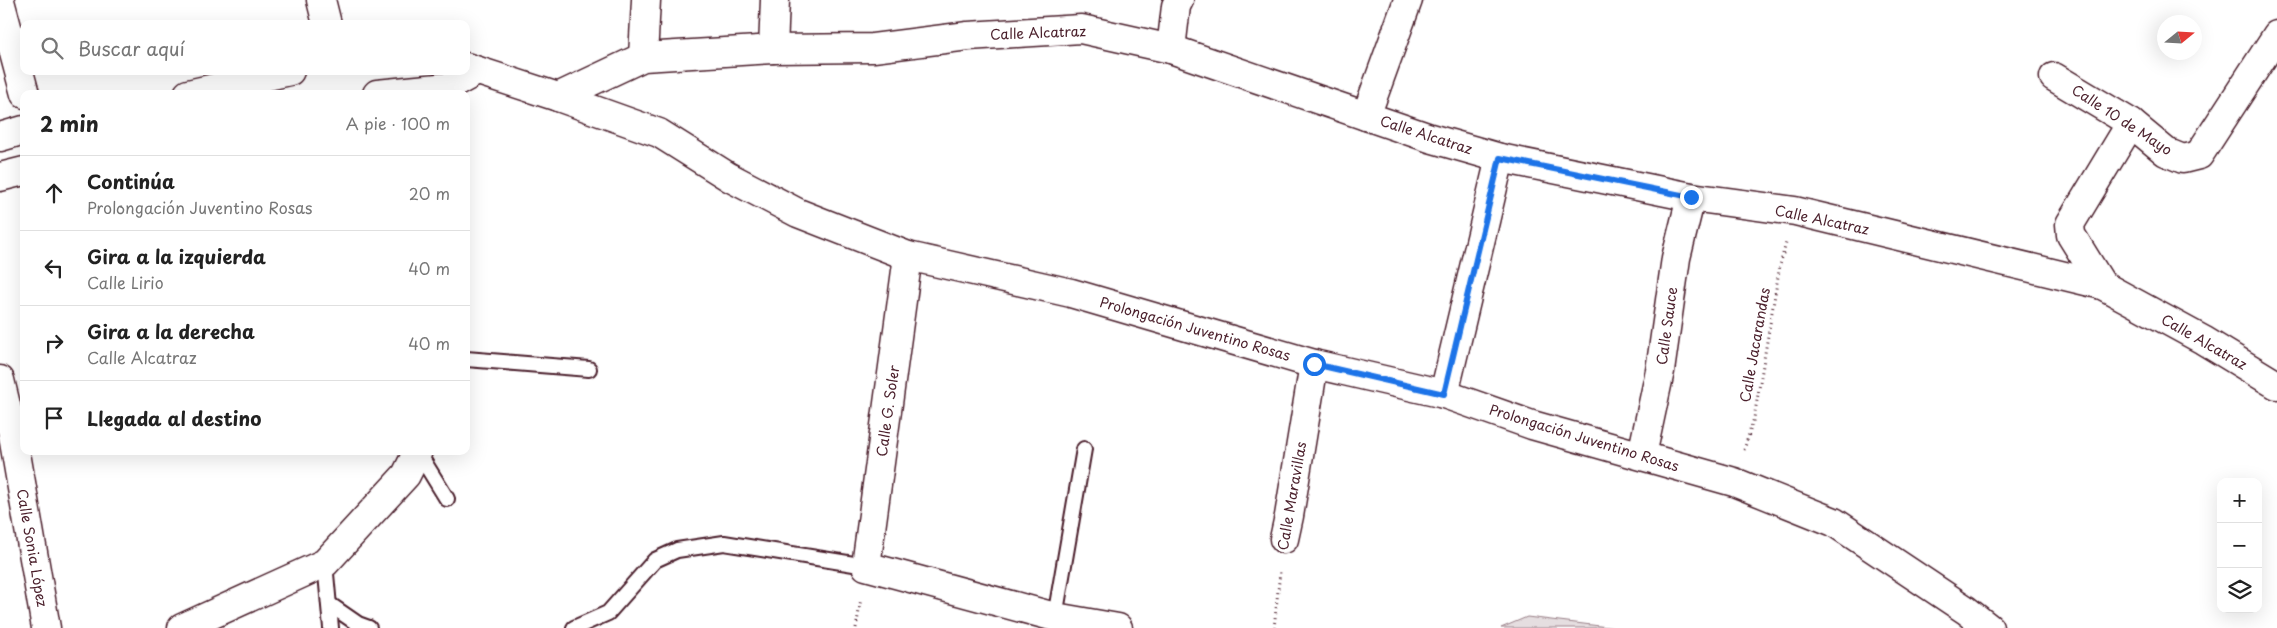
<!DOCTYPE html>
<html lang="es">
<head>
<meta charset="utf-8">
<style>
	body { margin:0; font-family:"Playpen Sans",sans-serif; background:#f6f6f6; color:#222 }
	.controls { position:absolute; right:15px; bottom:15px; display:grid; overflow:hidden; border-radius:10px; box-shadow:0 5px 20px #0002 }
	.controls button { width:45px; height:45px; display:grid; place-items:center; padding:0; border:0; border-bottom:1px solid #e0e0e0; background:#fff; color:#222; font:25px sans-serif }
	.compass { position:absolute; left:2157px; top:15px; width:45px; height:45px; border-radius:50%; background:#fff; box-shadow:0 5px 20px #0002; rotate:72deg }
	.stop { position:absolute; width:15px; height:15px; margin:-11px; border:4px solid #1a73e8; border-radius:50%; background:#fff }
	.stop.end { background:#1a73e8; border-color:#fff; box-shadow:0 1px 5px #0008 }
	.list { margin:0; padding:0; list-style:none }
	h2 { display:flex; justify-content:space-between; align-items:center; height:65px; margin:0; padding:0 20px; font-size:21px }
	h2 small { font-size:16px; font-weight:400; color:#767676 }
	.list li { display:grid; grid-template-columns:32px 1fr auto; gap:15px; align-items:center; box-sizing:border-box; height:75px; padding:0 20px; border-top:1px solid #e0e0e0 }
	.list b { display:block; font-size:19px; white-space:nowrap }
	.list p { margin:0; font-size:16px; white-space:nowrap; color:#767676 }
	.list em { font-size:16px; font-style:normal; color:#767676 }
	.icon { flex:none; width:28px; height:28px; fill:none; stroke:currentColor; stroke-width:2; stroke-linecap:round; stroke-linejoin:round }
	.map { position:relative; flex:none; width:2277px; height:628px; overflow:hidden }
	.search { position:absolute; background:#fff; box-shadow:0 5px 20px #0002; left:20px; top:20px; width:450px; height:55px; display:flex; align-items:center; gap:12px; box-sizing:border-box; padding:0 18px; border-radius:10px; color:#767676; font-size:19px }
	.panel { position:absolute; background:#fff; box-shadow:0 5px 20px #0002; left:20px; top:90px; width:450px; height:365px; border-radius:10px }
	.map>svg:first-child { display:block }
	.green { fill:#e5dee0; stroke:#987e86 }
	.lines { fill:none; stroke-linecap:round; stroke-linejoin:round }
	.lane-casing { stroke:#4a1f2b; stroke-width:18 }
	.street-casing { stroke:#4a1f2b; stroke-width:31 }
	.path { stroke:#4a1f2b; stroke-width:3; stroke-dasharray:1 4; stroke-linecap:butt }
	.lane { stroke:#fff; stroke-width:14 }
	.street { stroke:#fff; stroke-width:28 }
	.route { stroke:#1a73e8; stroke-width:6 }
	.labels { text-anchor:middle; stroke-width:5; stroke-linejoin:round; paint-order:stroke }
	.street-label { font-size:14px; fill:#4a1f2b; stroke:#fff }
</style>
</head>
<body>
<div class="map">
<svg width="2277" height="628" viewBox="0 0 2277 628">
	<rect width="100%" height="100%" fill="#fff"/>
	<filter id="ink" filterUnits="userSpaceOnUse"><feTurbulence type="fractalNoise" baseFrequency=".02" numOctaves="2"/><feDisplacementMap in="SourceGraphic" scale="10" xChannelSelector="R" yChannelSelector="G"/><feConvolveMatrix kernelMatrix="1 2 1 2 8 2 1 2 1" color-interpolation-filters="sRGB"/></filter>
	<g filter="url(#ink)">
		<polygon class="green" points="1527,617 1616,628 1501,628"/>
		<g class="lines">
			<defs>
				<g id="lane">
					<polyline points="466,359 589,369"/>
					<polyline points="418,452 447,499"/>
					<polyline points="325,563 331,628"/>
					<polyline points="329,604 358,624 369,628"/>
					<polyline points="1055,617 1084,449"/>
					<polyline points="574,628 608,613 655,560 677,550 724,543 866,566"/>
				</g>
				<g id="street">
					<polyline points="321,0 327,24"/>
					<polyline points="0,1 25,94"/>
					<polyline points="773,49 775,0"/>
					<polyline points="1171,49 1176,6 1179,0"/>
					<polyline points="643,57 646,0"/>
					<polyline points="466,67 558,97 659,133 729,177 798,213 908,256 1071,293 1314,364 1444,394 1532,425 1734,482 1834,522 1966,610 1989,628"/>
					<polyline points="2054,77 2131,123 2166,152 2183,159 2199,155 2277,35"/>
					<polyline points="188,94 290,71"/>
					<polyline points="377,94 448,87 477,71"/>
					<polyline points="558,97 643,57 773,49 873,48 968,36 1081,29 1171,49 1430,138 1500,158 1691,197 1795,211 2102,285 2203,340 2277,385"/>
					<polyline points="1366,116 1408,0"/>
					<polyline points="0,137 24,130"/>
					<polyline points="0,177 24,171"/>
					<polyline points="908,256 866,566 1055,617 1118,628"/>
					<polyline points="2102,285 2071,235 2070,224 2131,123"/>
					<polyline points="0,380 12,430 46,628"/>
					<polyline points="1444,394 1500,158"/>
					<polyline points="1642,455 1660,371 1676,258 1691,197"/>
					<polyline points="1284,539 1289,516 1314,364"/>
					<polyline points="182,628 325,563 406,475 418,451"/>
				</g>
			</defs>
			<use href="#lane" class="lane-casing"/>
			<use href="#street" class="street-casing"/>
			<g class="path">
				<polyline points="1744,450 1754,418 1780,265 1786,243"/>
				<polyline points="856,628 861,599"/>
				<polyline points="1274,628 1280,572"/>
			</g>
			<use href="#lane" class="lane"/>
			<use href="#street" class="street"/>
		</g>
	</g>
	<g class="lines" filter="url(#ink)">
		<polyline class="route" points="1314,364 1444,394 1500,158 1691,197"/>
	</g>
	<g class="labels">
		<g class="street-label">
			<text transform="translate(1038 33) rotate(-2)" y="5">Calle Alcatraz</text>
			<text transform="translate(2122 120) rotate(33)" y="5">Calle 10 de Mayo</text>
			<text transform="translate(1426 135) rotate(18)" y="5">Calle Alcatraz</text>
			<text transform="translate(1822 220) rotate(12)" y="5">Calle Alcatraz</text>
			<text transform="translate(1667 326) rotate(-82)" y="5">Calle Sauce</text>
			<text transform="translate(1195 329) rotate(16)" y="5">Prolongación Juventino Rosas</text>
			<text transform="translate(2204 342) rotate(30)" y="5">Calle Alcatraz</text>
			<text transform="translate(1755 345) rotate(-80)" y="5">Calle Jacarandas</text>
			<text transform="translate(888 411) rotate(-82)" y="5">Calle G. Soler</text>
			<text transform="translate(1584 438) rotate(17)" y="5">Prolongación Juventino Rosas</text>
			<text transform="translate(1292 496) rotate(-80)" y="5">Calle Maravillas</text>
			<text transform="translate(32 548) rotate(80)" y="5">Calle Sonia López</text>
		</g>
	</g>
</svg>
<div class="controls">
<button>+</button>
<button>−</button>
<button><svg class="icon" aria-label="layers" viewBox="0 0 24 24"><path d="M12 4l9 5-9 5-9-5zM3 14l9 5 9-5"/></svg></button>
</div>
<svg class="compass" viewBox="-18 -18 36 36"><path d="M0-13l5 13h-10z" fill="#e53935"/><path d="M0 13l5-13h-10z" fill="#767676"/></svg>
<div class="stop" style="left:1314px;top:364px"></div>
<div class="stop end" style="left:1691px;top:197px"></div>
<div class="search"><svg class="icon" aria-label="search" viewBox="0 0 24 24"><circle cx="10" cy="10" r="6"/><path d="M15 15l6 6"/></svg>Buscar aquí</div>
<section class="panel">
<h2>2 min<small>A pie · 100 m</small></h2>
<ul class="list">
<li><svg class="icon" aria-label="ahead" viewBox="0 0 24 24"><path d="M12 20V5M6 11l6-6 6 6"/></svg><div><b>Continúa</b><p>Prolongación Juventino Rosas</p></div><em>20 m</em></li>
<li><svg class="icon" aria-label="left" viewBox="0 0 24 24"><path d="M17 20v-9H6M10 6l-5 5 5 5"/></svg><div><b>Gira a la izquierda</b><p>Calle Lirio</p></div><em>40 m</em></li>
<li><svg class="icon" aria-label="right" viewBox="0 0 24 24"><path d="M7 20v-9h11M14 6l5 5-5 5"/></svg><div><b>Gira a la derecha</b><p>Calle Alcatraz</p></div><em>40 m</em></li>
<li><svg class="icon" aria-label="arrive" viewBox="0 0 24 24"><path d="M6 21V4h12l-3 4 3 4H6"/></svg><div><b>Llegada al destino</b></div></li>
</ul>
</section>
</div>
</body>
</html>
